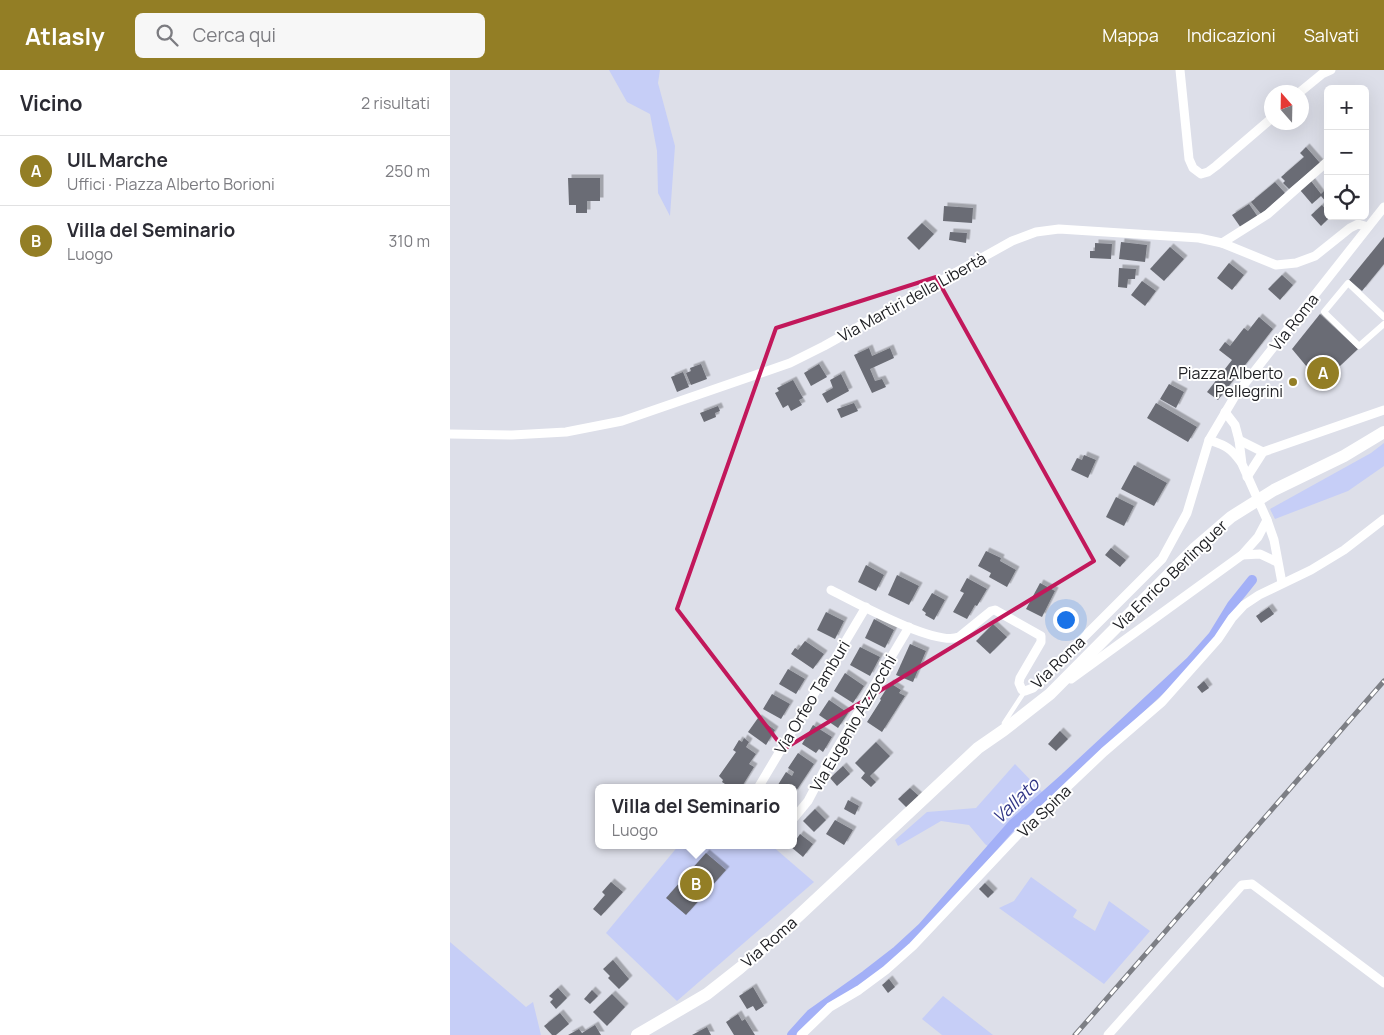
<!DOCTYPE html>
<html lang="it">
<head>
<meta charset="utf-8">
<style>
	body { margin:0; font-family:Manrope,sans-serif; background:#f7f7f7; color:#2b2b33 }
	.controls { position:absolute; right:15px; top:15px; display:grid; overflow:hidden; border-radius:8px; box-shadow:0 5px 20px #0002 }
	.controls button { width:45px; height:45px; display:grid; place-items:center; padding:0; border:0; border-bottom:1px solid #e1e1e2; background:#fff; color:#2b2b33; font:25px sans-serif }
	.compass { position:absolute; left:814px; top:15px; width:45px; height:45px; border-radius:50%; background:#fff; box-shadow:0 5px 20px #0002; rotate:340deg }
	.you { position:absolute; left:615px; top:549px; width:18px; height:18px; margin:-12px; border:4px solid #fff; border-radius:50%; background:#1a73e8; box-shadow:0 0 0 8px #1a73e833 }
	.badge { display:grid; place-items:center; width:32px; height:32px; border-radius:50%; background:#937e25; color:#fff; font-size:16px; font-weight:700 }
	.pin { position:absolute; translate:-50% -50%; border:2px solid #fff; box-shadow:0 1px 5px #0006 }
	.popup { position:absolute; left:145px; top:714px; width:202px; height:65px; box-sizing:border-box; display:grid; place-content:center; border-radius:8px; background:#fff; filter:drop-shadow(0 1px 4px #0005); font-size:16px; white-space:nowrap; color:#7c7c81 }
	.popup b { font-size:19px; color:#2b2b33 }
	.popup::after { content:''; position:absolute; left:50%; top:100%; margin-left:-10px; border:10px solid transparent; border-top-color:#fff }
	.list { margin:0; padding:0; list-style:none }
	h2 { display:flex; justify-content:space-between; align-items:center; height:65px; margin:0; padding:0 20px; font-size:21px }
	h2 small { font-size:16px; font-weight:400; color:#7c7c81 }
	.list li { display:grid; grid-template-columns:32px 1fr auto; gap:15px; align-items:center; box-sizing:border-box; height:70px; padding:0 20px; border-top:1px solid #e1e1e2 }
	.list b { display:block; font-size:19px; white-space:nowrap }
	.list p { margin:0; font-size:16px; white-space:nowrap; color:#7c7c81 }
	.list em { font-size:16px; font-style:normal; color:#7c7c81 }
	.icon { flex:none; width:28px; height:28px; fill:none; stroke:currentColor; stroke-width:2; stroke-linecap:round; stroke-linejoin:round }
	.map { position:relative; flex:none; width:934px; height:965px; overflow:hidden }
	header { display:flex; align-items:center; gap:30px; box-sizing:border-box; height:70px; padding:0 25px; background:#937e25; color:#fff }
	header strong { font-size:24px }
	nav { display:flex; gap:28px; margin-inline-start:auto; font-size:18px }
	.search { width:350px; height:45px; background:#f7f7f7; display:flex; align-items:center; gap:12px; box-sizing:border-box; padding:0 18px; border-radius:8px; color:#7c7c81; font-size:19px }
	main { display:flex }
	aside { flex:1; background:#fff }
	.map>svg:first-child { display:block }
	.green { fill:#c6cef7 }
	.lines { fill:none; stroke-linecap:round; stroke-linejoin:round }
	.canal { stroke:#a3b0f7; stroke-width:10 }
	.building { fill:#6a6c74; filter:url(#shadow) }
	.service { stroke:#fff; stroke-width:4.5 }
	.pedestrian { stroke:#fff; stroke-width:6 }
	.minor { stroke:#fff; stroke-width:9 }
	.secondary { stroke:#fff; stroke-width:12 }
	.rail-casing { stroke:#7d7f85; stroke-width:5 }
	.rail { stroke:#fff; stroke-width:3; stroke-dasharray:9; stroke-linecap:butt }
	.marked { fill:none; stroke:#c2185b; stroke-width:4; stroke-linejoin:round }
	.poi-dot { fill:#937e25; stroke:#fff; stroke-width:2 }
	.labels { text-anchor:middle; stroke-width:4; stroke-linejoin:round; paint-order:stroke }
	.street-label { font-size:16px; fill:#202125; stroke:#fff }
	.poi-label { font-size:16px; fill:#202125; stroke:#fff; text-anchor:end }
	.water-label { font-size:18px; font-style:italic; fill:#313686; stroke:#fff }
</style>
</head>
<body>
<header>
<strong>Atlasly</strong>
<div class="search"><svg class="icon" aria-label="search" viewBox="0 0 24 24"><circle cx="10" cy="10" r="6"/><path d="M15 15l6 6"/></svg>Cerca qui</div>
<nav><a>Mappa</a><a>Indicazioni</a><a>Salvati</a></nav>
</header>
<main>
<aside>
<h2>Vicino<small>2 risultati</small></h2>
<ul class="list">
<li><span class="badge">A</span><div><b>UIL Marche</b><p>Uffici · Piazza Alberto Borioni</p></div><em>250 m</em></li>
<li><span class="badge">B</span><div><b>Villa del Seminario</b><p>Luogo</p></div><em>310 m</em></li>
</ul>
</aside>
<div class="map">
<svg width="934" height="965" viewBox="0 0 934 965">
	<defs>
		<filter id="shadow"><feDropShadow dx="3.5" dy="-3.5" stdDeviation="0" flood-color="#0004"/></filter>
	</defs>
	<rect width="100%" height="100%" fill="#dddfe9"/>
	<g class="green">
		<polygon points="159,0 210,0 208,13 225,76 220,146 208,123 207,81 200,44 177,32"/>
		<polygon points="934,373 934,396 898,421 825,449 820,439 921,383"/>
		<polygon points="565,694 593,723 602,729 547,783 535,774 519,755 491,751 448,776 445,770 477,742 526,738"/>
		<polygon points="229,775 321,775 364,812 227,931 156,863"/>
		<polygon points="581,807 627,840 623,847 645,861 659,831 700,861 654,914 549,838 564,831"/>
		<polygon points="0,872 76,937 83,932 91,965 0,965"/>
		<polygon points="493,926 543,965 492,965 472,949"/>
	</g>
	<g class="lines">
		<polyline class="canal" points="342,965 361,944 416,905 447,881 472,858 563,754 615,708 740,592 763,566 782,535 802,510"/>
	</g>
	<g class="building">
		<polygon points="856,77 870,93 839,119 833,113 835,111 831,107 854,87 850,83"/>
		<polygon points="118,108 150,108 150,131 137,131 137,143 126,143 126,135 119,135"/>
		<polygon points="861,111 871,124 875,120 878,123 878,130 876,132 871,126 862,134 850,120"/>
		<polygon points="825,112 835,123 811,144 801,132"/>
		<polygon points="799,134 808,147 791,158 782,145"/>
		<polygon points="872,135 878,142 878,146 881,146 871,156 861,145"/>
		<polygon points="494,136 523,138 522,153 493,151"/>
		<polygon points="472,153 484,164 469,180 457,168"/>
		<polygon points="500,162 517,163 516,173 499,170"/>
		<polygon points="934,167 934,194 912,221 899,210"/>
		<polygon points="671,172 697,175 695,192 669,189"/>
		<polygon points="645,173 662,174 661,189 640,188 640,181 645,181"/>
		<polygon points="720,177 734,189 714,211 700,199"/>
		<polygon points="779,193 794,205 782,220 767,208"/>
		<polygon points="669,198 686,199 685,209 678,209 677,218 668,217"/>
		<polygon points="832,205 843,215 830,230 818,219"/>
		<polygon points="692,211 706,221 695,236 681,225"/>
		<polygon points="870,244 908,279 875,310 857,297 842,279"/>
		<polygon points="809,247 823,259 768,330 757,322 782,290 769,280 775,272 780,276 794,258 798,261"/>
		<polygon points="419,278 422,286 440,278 444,288 420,299 425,311 432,309 436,317 422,323 404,285"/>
		<polygon points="251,294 257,309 241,315 236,303 241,301 240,298"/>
		<polygon points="369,294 377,307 361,316 354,303"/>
		<polygon points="233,302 239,317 227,322 221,307"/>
		<polygon points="391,304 399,321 377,333 372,324 383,318 380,310"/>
		<polygon points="343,310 353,328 349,330 352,335 341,341 338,335 333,338 325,323 329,321 327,318"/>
		<polygon points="719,314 734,322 726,338 710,329"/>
		<polygon points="404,333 408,341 391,348 387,339"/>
		<polygon points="706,333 747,357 738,372 697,348"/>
		<polygon points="268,336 270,341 265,343 266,347 254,352 250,343"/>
		<polygon points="634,385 646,390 638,408 621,400 627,388 632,390"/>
		<polygon points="684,395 717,413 704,436 671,419"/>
		<polygon points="666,427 684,436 674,456 656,447"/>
		<polygon points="661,478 676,490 670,497 655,485"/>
		<polygon points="536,481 551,488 550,491 566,500 557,517 539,507 541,503 528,496"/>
		<polygon points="416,495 434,505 426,521 408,512"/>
		<polygon points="447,505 469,516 459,535 438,525"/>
		<polygon points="517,508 537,519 527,536 525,535 517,549 503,542 514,523 510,521"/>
		<polygon points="590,513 605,521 592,547 576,539"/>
		<polygon points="482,523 495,530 484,550 475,545 476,543 472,540"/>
		<polygon points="819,537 824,544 811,553 806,546"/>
		<polygon points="376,542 394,551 385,569 367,560"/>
		<polygon points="424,549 444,560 435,578 415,568"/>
		<polygon points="543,554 557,567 540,584 526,571"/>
		<polygon points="355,571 374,584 363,599 341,584 345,578 348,580"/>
		<polygon points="460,574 476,581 463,612 446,605"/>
		<polygon points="410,577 430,587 420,606 400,595"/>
		<polygon points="338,599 355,609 346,624 329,614"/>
		<polygon points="395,603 414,616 403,633 384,621"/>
		<polygon points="754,611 759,618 752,623 747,617"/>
		<polygon points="440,613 451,620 449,623 455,626 432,662 417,652 431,630 430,629"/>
		<polygon points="322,624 340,634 331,649 313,639"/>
		<polygon points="379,630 398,643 388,658 369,645"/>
		<polygon points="308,648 325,660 316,675 298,662"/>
		<polygon points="363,655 382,667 373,682 369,679 366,683 352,674"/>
		<polygon points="610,661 618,669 606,681 598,674"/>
		<polygon points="294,668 299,672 296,677 306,684 299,694 304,697 291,718 281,718 272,712 273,710 269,706 286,682 283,680 289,670 292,672"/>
		<polygon points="426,672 440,686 420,706 426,712 421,717 411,708 415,703 405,693"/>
		<polygon points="348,683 364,694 344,724 344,718 326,718 336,702 342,706 344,702 338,698"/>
		<polygon points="393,696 400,704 387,716 380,708"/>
		<polygon points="460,718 469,726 457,738 448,729"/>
		<polygon points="398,730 409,736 405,745 394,739"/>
		<polygon points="365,739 376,750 364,762 353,751"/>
		<polygon points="385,750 403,760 394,775 376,764"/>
		<polygon points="350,764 363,774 353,787 341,777"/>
		<polygon points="256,783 276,800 236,845 216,828"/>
		<polygon points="161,812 173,822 151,846 143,839 155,825 152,822"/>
		<polygon points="535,813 544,822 538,828 529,819"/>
		<polygon points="163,890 179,909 169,919 158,908 160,906 153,899"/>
		<polygon points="439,909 445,917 438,923 432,915"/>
		<polygon points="303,917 314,936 306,941 303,936 297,939 289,926"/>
		<polygon points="108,918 117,928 106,939 100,932 103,929 99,926"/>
		<polygon points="142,920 148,926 140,934 134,929"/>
		<polygon points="162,924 175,937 157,956 143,942"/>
		<polygon points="110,943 119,954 106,965 102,965 94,956"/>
		<polygon points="288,944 292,951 295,949 305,965 284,965 276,952"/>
		<polygon points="145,955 151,965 118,965 129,959 132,963"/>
		<polygon points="257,957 261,965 242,965"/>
	</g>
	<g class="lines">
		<polyline class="service" points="554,653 575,621"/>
		<polyline class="pedestrian" points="934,247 898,213 874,242 909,276 934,254"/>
		<g class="minor">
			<polyline points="730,0 739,89 743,98 751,104 758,102 766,96 822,48"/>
			<polyline points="850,22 872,4 881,0"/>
			<polyline points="772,173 818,144 878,91"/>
			<polyline points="775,342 785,355 789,370 792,394 817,450 824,470 832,513"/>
			<polyline points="0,364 62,365 116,362 172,351 340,293 374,276 562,171 586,162 609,159 749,168 772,173 826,195 846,193 865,186 900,158 908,154 918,157"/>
			<path d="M759,370C776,376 780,377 791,392"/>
			<polyline points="789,370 813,382"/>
			<polyline points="797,407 813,382 934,340"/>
			<polyline points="792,485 810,484 827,492"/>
			<path d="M381,520C405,532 486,577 509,567L541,541L545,540L591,566V572L570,608L569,613L572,620L575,621L583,618L712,489L737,443L759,370L785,326L934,137"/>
			<polyline points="621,609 792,485 808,467 817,450"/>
			<polyline points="308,718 416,537"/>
			<polyline points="344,748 358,731 377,695 459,557"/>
			<polyline points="351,965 380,937 409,920 436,900 463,876 575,757 654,682 712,632 768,569 782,548 794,535 809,525 861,500 894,480 934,449"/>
			<polyline points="658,965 792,815 802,814 934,913"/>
		</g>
		<polyline class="secondary" points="187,965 257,924 290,898 326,867 528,678 554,660 600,624 745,478 781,447 824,420 894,386 934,362"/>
		<defs>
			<polyline id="rail" points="625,965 934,611"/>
		</defs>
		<use href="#rail" class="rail-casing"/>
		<use href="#rail" class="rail"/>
	</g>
	<path class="marked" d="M486,207L644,491L334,679L227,539L326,258Z"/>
	<circle class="poi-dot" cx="843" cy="312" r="5"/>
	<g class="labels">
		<g class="street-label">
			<text transform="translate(462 227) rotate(-29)" y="6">Via Martiri della Libertà</text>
			<text transform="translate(844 252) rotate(-52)" y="6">Via Roma</text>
			<text transform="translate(720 505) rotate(-44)" y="6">Via Enrico Berlinguer</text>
			<text transform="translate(608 592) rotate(-44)" y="6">Via Roma</text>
			<text transform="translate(362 627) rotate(-59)" y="6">Via Orfeo Tamburi</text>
			<text transform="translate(403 653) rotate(-60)" y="6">Via Eugenio Azzocchi</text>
			<text transform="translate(594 741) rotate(-44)" y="6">Via Spina</text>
			<text transform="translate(319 872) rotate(-41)" y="6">Via Roma</text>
		</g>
		<g class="poi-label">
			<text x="833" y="309">Piazza Alberto<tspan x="833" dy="18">Pellegrini</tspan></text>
		</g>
		<g class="water-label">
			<text transform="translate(566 731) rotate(-44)" y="6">Vallato</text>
		</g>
	</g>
</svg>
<div class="controls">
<button>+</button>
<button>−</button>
<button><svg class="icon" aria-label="locate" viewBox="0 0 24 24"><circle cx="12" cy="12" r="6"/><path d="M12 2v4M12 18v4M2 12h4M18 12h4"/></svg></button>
</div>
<svg class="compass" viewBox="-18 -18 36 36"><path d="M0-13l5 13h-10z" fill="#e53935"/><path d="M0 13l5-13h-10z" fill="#7c7c81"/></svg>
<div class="you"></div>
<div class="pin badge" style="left:873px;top:303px">A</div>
<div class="pin badge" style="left:246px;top:814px">B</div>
<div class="popup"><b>Villa del Seminario</b>Luogo</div>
</div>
</main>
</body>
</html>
